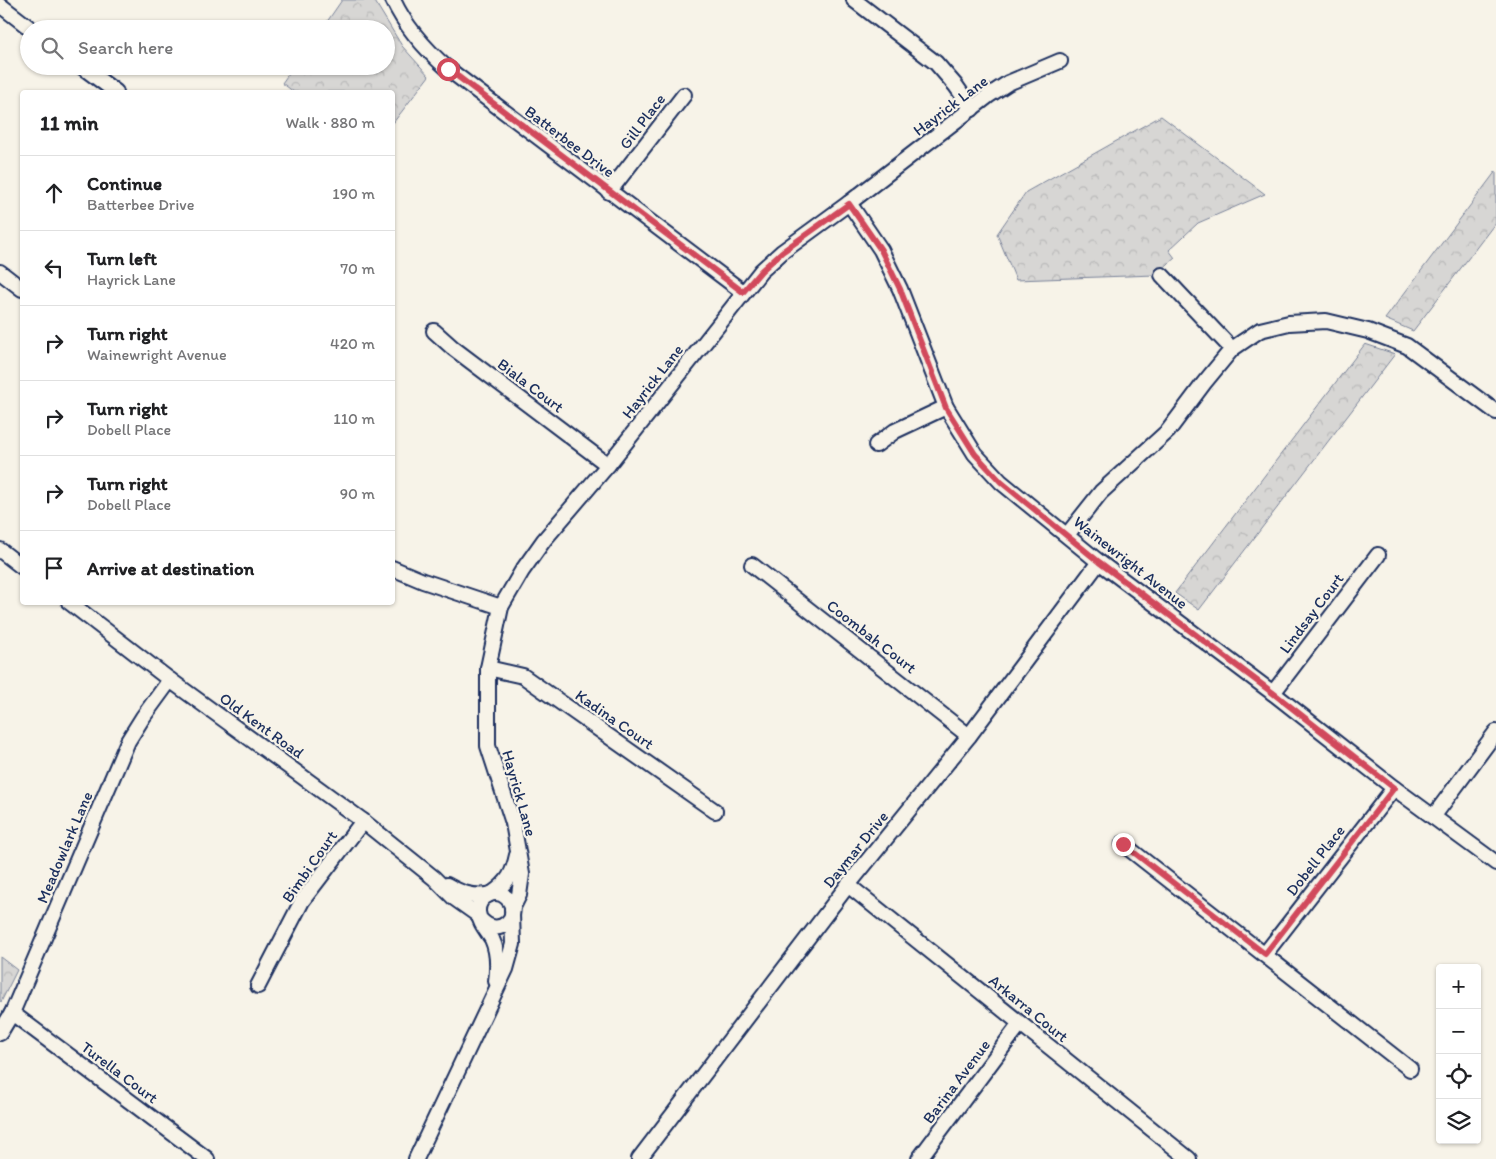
<!DOCTYPE html>
<html lang="en">
<head>
<meta charset="utf-8">
<style>
	body { margin:0; font-family:Itim,sans-serif; background:#f2f2f2; color:#202124 }
	.controls { position:absolute; right:15px; bottom:15px; display:grid; overflow:hidden; border-radius:5px; box-shadow:0 1px 4px #0004 }
	.controls button { width:45px; height:45px; display:grid; place-items:center; padding:0; border:0; border-bottom:1px solid #e0e0e0; background:#fff; color:#202124; font:25px sans-serif }
	.stop { position:absolute; width:15px; height:15px; margin:-11px; border:4px solid #d1495b; border-radius:50%; background:#fff }
	.stop.end { background:#d1495b; border-color:#fff; box-shadow:0 1px 5px #0008 }
	.list { margin:0; padding:0; list-style:none }
	h2 { display:flex; justify-content:space-between; align-items:center; height:65px; margin:0; padding:0 20px; font-size:21px }
	h2 small { font-size:16px; font-weight:400; color:#757577 }
	.list li { display:grid; grid-template-columns:32px 1fr auto; gap:15px; align-items:center; box-sizing:border-box; height:75px; padding:0 20px; border-top:1px solid #e0e0e0 }
	.list b { display:block; font-size:19px; white-space:nowrap }
	.list p { margin:0; font-size:16px; white-space:nowrap; color:#757577 }
	.list em { font-size:16px; font-style:normal; color:#757577 }
	.icon { flex:none; width:28px; height:28px; fill:none; stroke:currentColor; stroke-width:2; stroke-linecap:round; stroke-linejoin:round }
	.map { position:relative; flex:none; width:1496px; height:1159px; overflow:hidden }
	.search { position:absolute; background:#fff; box-shadow:0 1px 4px #0004; left:20px; top:20px; width:375px; height:55px; display:flex; align-items:center; gap:12px; box-sizing:border-box; padding:0 18px; border-radius:28px; color:#757577; font-size:19px }
	.panel { position:absolute; background:#fff; box-shadow:0 1px 4px #0004; left:20px; top:90px; width:375px; height:515px; border-radius:5px }
	.map>svg:first-child { display:block }
	.park { fill:url(#park-crowns); stroke:#798299 }
	.lines { fill:none; stroke-linecap:round; stroke-linejoin:round }
	.minor-casing { stroke:#1b2f5e; stroke-width:18 }
	.minor { stroke:#f7f3e8; stroke-width:14 }
	.route { stroke:#d1495b; stroke-width:6 }
	.labels { text-anchor:middle; stroke-width:4.5; stroke-linejoin:round; paint-order:stroke }
	.street-label { font-size:16px; fill:#1b2f5e; stroke:#f7f3e8 }
</style>
</head>
<body>
<div class="map">
<svg width="1496" height="1159" viewBox="0 0 1496 1159">
	<defs>
		<pattern id="park-crowns" width="20" height="18" patternUnits="userSpaceOnUse" patternTransform="scale(1.25)"><rect width="20" height="18" fill="#d7d6d4"/><path d="M2 6a3 3 0 1 1 6 0M12 15a3 3 0 1 1 6 0" fill="none" stroke="#b8b8b8"/></pattern>
	</defs>
	<rect width="100%" height="100%" fill="#f7f3e8"/>
	<filter id="ink" filterUnits="userSpaceOnUse"><feTurbulence type="fractalNoise" baseFrequency=".02" numOctaves="2"/><feDisplacementMap in="SourceGraphic" scale="10" xChannelSelector="R" yChannelSelector="G"/><feConvolveMatrix kernelMatrix="1 2 1 2 8 2 1 2 1" color-interpolation-filters="sRGB"/></filter>
	<g filter="url(#ink)">
		<g class="park">
			<polygon points="342,0 374,0 402,46 429,76 393,123 392,92 294,92 282,83 294,66 386,66 386,29 322,29"/>
			<polygon points="1161,116 1265,194 1198,223 1169,250 1175,258 1155,275 1016,280 997,234 1026,192"/>
			<polygon points="1496,171 1496,222 1413,331 1385,319"/>
			<polygon points="1365,344 1395,354 1199,610 1175,593"/>
			<polygon points="0,957 17,970 1,1002 0,1001"/>
		</g>
		<g class="lines">
			<defs>
				<g id="minor">
					<path d="M393,0C406,28 425,49 448,69L743,292"/>
					<polyline points="854,0 936,63 956,86 972,109"/>
					<polyline points="0,5 31,29"/>
					<polyline points="81,66 116,92"/>
					<polyline points="609,192 684,95"/>
					<polyline points="849,203 881,250 900,289 946,407 975,454 1001,482 1099,562 1273,693 1394,788 1496,863"/>
					<polyline points="0,272 22,289"/>
					<polyline points="1162,275 1232,349"/>
					<polyline points="434,331 453,348 608,465"/>
					<polyline points="876,445 895,431 946,407"/>
					<polyline points="1067,535 1101,492 1168,431 1204,383 1232,349 1260,330 1289,323 1326,321 1368,331 1407,346 1496,412"/>
					<polyline points="0,550 22,567"/>
					<polyline points="752,565 969,736"/>
					<polyline points="392,568 423,581 501,607"/>
					<polyline points="69,602 170,680 363,821 434,878 454,898 478,915"/>
					<polyline points="488,668 523,676 715,811"/>
					<polyline points="1273,693 1378,555"/>
					<polyline points="1433,817 1496,732"/>
					<polyline points="1123,844 1410,1069"/>
					<path d="M447,885C461,893 472,897 488,895"/>
					<polyline points="848,885 1189,1159"/>
					<path d="M493,893C508,882 513,874 517,855"/>
					<polyline points="512,909 519,895 522,874 513,823 488,746 488,668 501,607 522,571 544,540 608,465 761,271 782,252 849,203 988,96 1008,83 1060,61"/>
					<path d="M481,920C499,940 524,915 507,898C496,887 477,896 478,912C479,922 487,931 492,939C498,952 498,967 496,981"/>
					<polyline points="1265,954 1394,788"/>
					<polyline points="258,986 302,901 363,821"/>
					<polyline points="12,1013 207,1159"/>
					<polyline points="0,1033 12,1013 128,741 143,717 170,680"/>
					<polyline points="416,1159 506,969 513,944 512,914"/>
					<polyline points="639,1159 848,885 969,736 1099,562"/>
					<polyline points="919,1159 1020,1024"/>
				</g>
			</defs>
			<use href="#minor" class="minor-casing"/>
			<use href="#minor" class="minor"/>
		</g>
	</g>
	<g class="lines" filter="url(#ink)">
		<polyline class="route" points="448,69 743,292 761,271 782,252 849,204 881,250 900,289 946,408 975,454 1001,482 1099,562 1273,693 1394,788 1265,954 1123,844"/>
	</g>
	<g class="labels">
		<g class="street-label">
			<text transform="translate(950 105) rotate(-37)" y="6">Hayrick Lane</text>
			<text transform="translate(642 121) rotate(-53)" y="6">Gill Place</text>
			<text transform="translate(570 141) rotate(37)" y="6">Batterbee Drive</text>
			<text transform="translate(652 381) rotate(-52)" y="6">Hayrick Lane</text>
			<text transform="translate(531 385) rotate(37)" y="6">Biala Court</text>
			<text transform="translate(1131 562) rotate(38)" y="6">Wainewright Avenue</text>
			<text transform="translate(1311 613) rotate(-53)" y="6">Lindsay Court</text>
			<text transform="translate(872 636) rotate(38)" y="6">Coombah Court</text>
			<text transform="translate(615 719) rotate(35)" y="6">Kadina Court</text>
			<text transform="translate(262 725) rotate(36)" y="6">Old Kent Road</text>
			<text transform="translate(520 793) rotate(74)" y="6">Hayrick Lane</text>
			<text transform="translate(64 847) rotate(-67)" y="6">Meadowlark Lane</text>
			<text transform="translate(855 849) rotate(-51)" y="6">Daymar Drive</text>
			<text transform="translate(1315 860) rotate(-52)" y="6">Dobell Place</text>
			<text transform="translate(309 866) rotate(-55)" y="6">Bimbi Court</text>
			<text transform="translate(1029 1008) rotate(39)" y="6">Arkarra Court</text>
			<text transform="translate(120 1072) rotate(37)" y="6">Turella Court</text>
			<text transform="translate(956 1081) rotate(-53)" y="6">Barina Avenue</text>
		</g>
	</g>
</svg>
<div class="controls">
<button>+</button>
<button>−</button>
<button><svg class="icon" aria-label="locate" viewBox="0 0 24 24"><circle cx="12" cy="12" r="6"/><path d="M12 2v4M12 18v4M2 12h4M18 12h4"/></svg></button>
<button><svg class="icon" aria-label="layers" viewBox="0 0 24 24"><path d="M12 4l9 5-9 5-9-5zM3 14l9 5 9-5"/></svg></button>
</div>
<div class="stop" style="left:448px;top:69px"></div>
<div class="stop end" style="left:1123px;top:844px"></div>
<div class="search"><svg class="icon" aria-label="search" viewBox="0 0 24 24"><circle cx="10" cy="10" r="6"/><path d="M15 15l6 6"/></svg>Search here</div>
<section class="panel">
<h2>11 min<small>Walk · 880 m</small></h2>
<ul class="list">
<li><svg class="icon" aria-label="ahead" viewBox="0 0 24 24"><path d="M12 20V5M6 11l6-6 6 6"/></svg><div><b>Continue</b><p>Batterbee Drive</p></div><em>190 m</em></li>
<li><svg class="icon" aria-label="left" viewBox="0 0 24 24"><path d="M17 20v-9H6M10 6l-5 5 5 5"/></svg><div><b>Turn left</b><p>Hayrick Lane</p></div><em>70 m</em></li>
<li><svg class="icon" aria-label="right" viewBox="0 0 24 24"><path d="M7 20v-9h11M14 6l5 5-5 5"/></svg><div><b>Turn right</b><p>Wainewright Avenue</p></div><em>420 m</em></li>
<li><svg class="icon" aria-label="right" viewBox="0 0 24 24"><path d="M7 20v-9h11M14 6l5 5-5 5"/></svg><div><b>Turn right</b><p>Dobell Place</p></div><em>110 m</em></li>
<li><svg class="icon" aria-label="right" viewBox="0 0 24 24"><path d="M7 20v-9h11M14 6l5 5-5 5"/></svg><div><b>Turn right</b><p>Dobell Place</p></div><em>90 m</em></li>
<li><svg class="icon" aria-label="arrive" viewBox="0 0 24 24"><path d="M6 21V4h12l-3 4 3 4H6"/></svg><div><b>Arrive at destination</b></div></li>
</ul>
</section>
</div>
</body>
</html>
